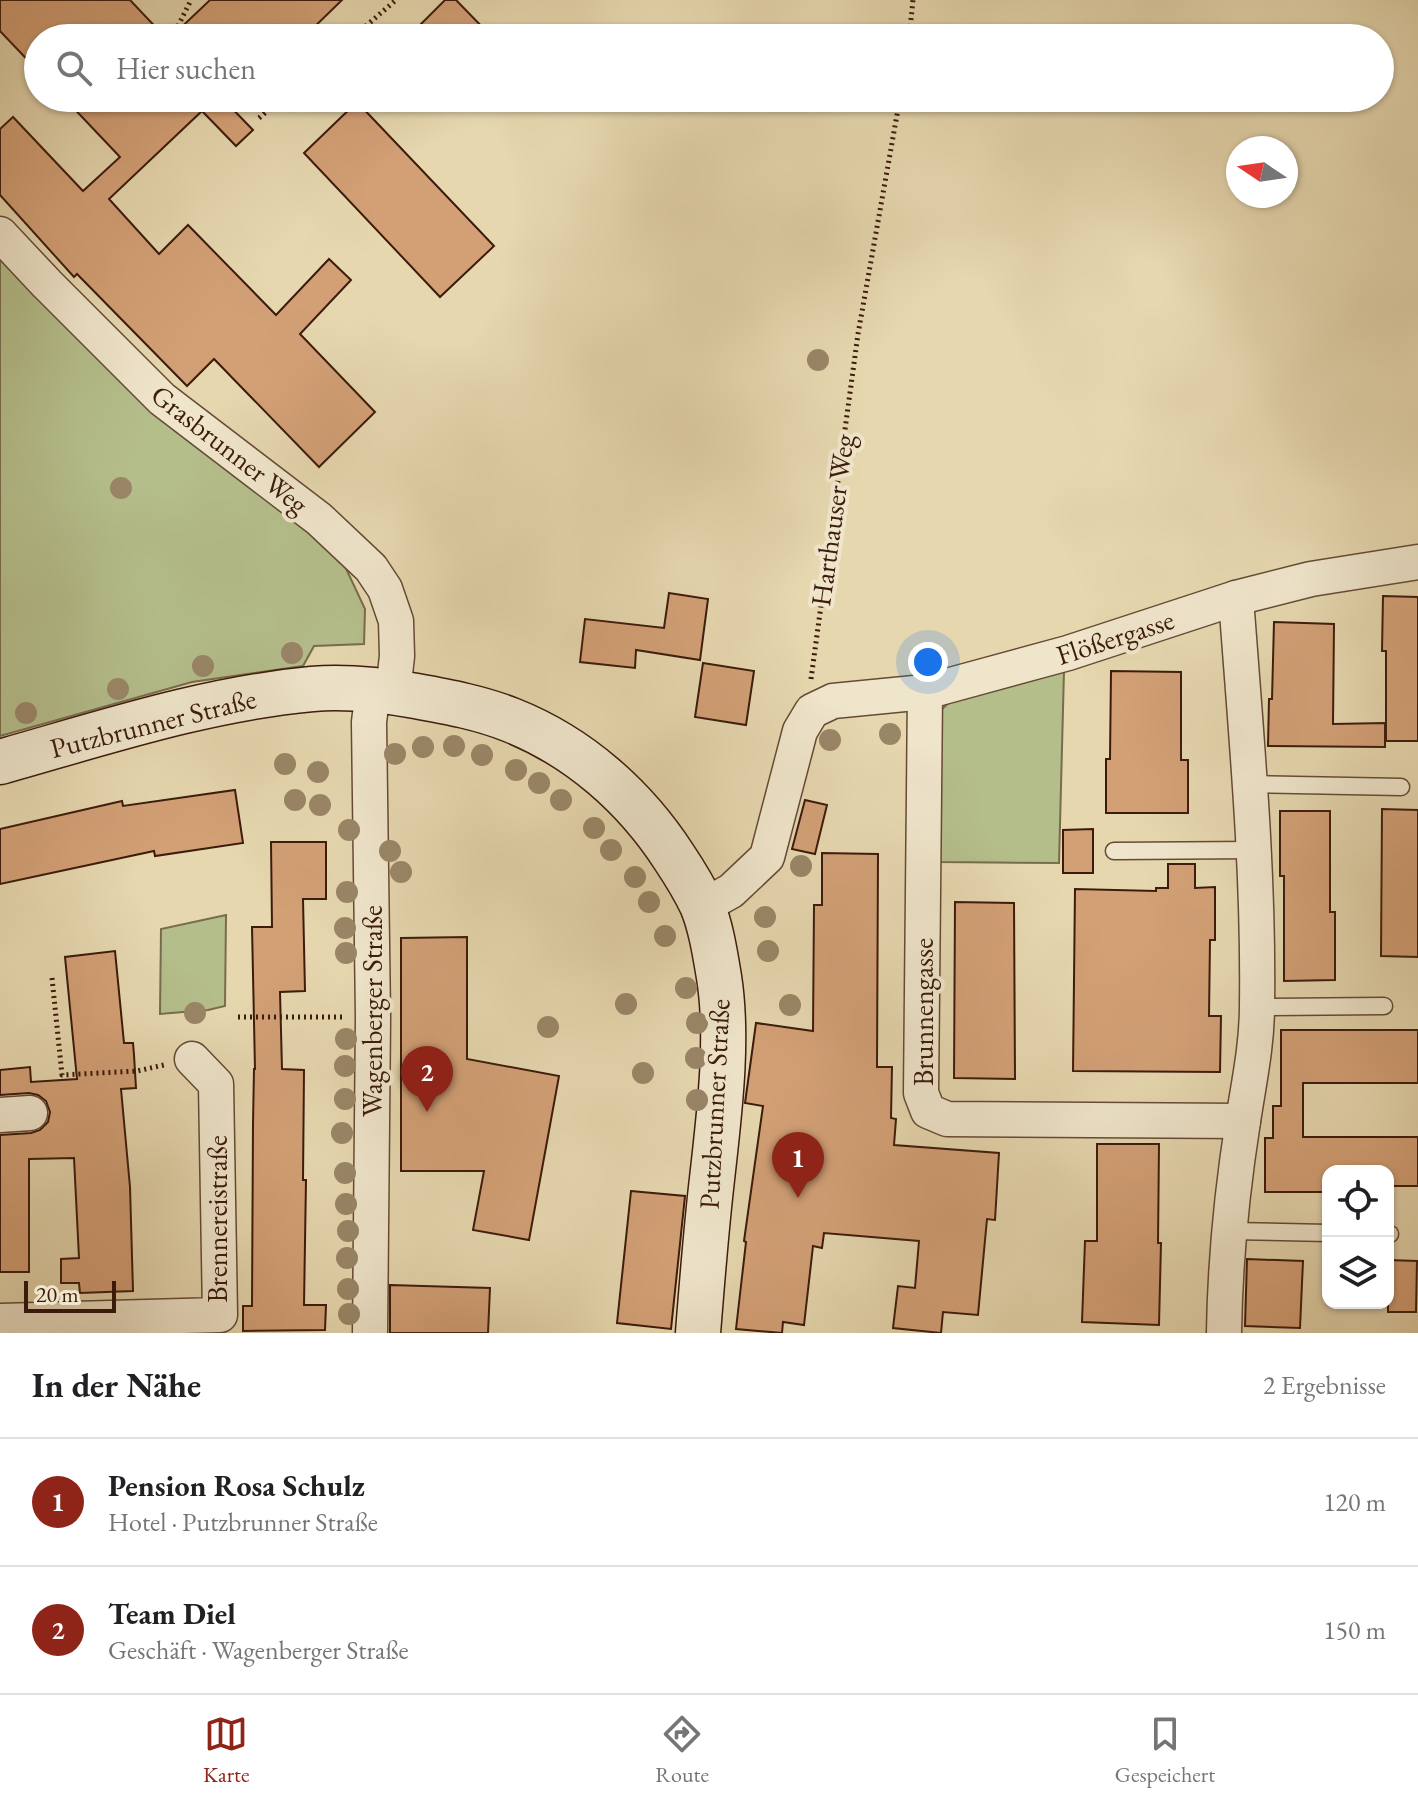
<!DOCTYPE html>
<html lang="de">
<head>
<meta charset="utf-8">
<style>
	body { margin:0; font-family:"EB Garamond",serif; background:#f2f2f2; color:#202124 }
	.controls { position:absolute; right:24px; bottom:24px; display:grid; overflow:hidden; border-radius:16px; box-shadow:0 2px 6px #0004 }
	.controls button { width:72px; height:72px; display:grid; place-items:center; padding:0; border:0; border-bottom:2px solid #e0e0e0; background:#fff; color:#202124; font:40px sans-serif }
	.compass { position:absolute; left:1226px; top:136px; width:72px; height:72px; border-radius:50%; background:#fff; box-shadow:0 2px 6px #0004; rotate:283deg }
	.scale { position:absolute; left:24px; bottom:20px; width:92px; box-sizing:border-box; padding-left:8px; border:4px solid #3c1b0c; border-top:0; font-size:22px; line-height:28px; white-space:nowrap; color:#3c1b0c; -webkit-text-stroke:6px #efe5cb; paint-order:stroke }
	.you { position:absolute; left:928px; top:662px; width:28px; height:28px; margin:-20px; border:6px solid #fff; border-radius:50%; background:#1a73e8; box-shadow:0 0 0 12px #1a73e833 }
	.badge { display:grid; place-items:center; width:52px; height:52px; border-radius:50%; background:#8f2418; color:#fff; font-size:26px; font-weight:700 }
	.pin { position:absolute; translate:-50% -66px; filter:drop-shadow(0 2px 4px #0008) }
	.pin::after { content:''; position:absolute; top:42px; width:28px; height:24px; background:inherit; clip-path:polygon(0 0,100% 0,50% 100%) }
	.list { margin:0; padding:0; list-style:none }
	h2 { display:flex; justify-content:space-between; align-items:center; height:104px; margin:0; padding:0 32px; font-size:34px }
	h2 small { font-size:26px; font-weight:400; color:#757577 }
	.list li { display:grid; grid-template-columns:52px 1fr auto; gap:24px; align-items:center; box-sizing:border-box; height:128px; padding:0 32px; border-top:2px solid #e0e0e0 }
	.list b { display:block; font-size:30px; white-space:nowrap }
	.list p { margin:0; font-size:26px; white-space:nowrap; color:#757577 }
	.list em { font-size:26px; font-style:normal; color:#757577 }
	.icon { flex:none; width:44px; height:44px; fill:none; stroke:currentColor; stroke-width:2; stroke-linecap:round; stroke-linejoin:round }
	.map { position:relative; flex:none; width:1418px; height:1333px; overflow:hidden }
	.search { position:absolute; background:#fff; box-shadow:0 2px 6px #0004; left:24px; right:24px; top:24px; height:88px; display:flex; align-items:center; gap:20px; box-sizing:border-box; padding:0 28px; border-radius:44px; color:#757577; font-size:30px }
	.sheet { height:360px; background:#fff }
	nav { display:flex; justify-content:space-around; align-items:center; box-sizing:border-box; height:112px; border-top:2px solid #e0e0e0; background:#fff; font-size:22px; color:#757577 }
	nav a { display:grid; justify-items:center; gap:4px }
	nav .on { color:#8f2418 }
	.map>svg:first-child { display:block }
	.green { fill:#b4be8b; stroke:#786c4c; stroke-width:2 }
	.building { fill:#d3a076; stroke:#3c1b0c; stroke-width:2 }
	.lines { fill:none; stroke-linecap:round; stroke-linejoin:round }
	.service-casing { stroke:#664a35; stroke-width:19 }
	.minor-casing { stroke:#664a35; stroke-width:37 }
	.secondary-casing { stroke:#3c1b0c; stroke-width:47 }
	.path { stroke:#3c1b0c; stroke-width:5; stroke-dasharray:2 4; stroke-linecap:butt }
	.service { stroke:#efe5cb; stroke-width:16 }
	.minor { stroke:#efe5cb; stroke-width:34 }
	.secondary { stroke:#efe5cb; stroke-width:44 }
	.tree { fill:#998667 }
	.labels { text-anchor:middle; stroke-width:8; stroke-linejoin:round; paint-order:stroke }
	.street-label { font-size:28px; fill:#3c1b0c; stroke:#efe5cb }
</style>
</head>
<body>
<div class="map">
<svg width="1418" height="1333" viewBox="0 0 1418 1333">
	<rect width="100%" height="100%" fill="#e6d7af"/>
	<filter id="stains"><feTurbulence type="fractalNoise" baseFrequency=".0025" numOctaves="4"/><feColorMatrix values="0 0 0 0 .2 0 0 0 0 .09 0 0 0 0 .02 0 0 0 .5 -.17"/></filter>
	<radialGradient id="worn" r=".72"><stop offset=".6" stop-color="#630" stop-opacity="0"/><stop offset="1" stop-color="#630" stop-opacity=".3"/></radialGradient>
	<g class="green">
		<polygon points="0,256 335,545 365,609 364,644 314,646 303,666 192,682 0,736"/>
		<polygon points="1064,671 1059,863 940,862 940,711 953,699"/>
		<polygon points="226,915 225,1006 208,1010 160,1014 161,929"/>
	</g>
	<g class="building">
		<polygon points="0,0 130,0 166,38 38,38 38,71 0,31"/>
		<polygon points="210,0 342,0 303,38 170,38"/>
		<polygon points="445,0 456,0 493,38 407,38"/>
		<polygon points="64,98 222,98 253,130 236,146 202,111 109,199 159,254 188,225 276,315 329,259 351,280 300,334 375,412 319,467 214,359 187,386 77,274 74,277 0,195 0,129 13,117 83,191 120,157"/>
		<polygon points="357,102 494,246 440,297 304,153"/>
		<polygon points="669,593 708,599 700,660 636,650 635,668 580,662 585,619 664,628"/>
		<polygon points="1383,596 1418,597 1418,741 1386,741 1386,651 1382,651"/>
		<polygon points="1274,622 1334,624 1333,724 1385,723 1385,747 1268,746 1269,699 1272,699"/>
		<polygon points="703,663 754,671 746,725 695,717"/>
		<polygon points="1111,671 1181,672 1181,760 1188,760 1188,813 1106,813 1106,759 1110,759"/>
		<polygon points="235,790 243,843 155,856 154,851 0,884 0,829 122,801 123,806"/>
		<polygon points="805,800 827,805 815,854 792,849"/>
		<polygon points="1382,809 1418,810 1418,957 1381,956"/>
		<polygon points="1280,811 1330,811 1330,912 1335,912 1335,980 1284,981 1284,876 1280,876"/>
		<polygon points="1093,829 1093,873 1063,873 1063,830"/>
		<polygon points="271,842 326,842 326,899 303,899 305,991 280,992 282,1069 304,1070 303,1180 306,1180 304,1305 326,1305 325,1330 243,1331 243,1306 252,1306 253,1123 254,1069 255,1069 252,927 272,927"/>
		<polygon points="822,853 878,854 877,1067 892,1067 891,1118 896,1119 894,1145 999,1153 995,1220 987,1219 978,1315 943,1312 941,1333 893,1328 898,1286 915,1288 919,1241 824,1233 822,1248 813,1246 804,1325 783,1322 782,1333 736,1329 746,1242 744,1241 763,1106 745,1103 756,1023 813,1031 814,905 822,905"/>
		<polygon points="1168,864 1195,864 1195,888 1215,887 1215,940 1210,940 1209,1016 1221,1016 1220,1072 1073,1071 1075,889 1156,891 1156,888 1168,888"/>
		<polygon points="955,902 1014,903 1015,1079 954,1078"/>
		<polygon points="467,937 467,1059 559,1076 529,1240 473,1230 484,1171 401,1171 401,938"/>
		<polygon points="115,951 124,1043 133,1043 134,1055 136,1088 121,1089 130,1187 133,1291 80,1293 79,1283 61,1283 61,1259 79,1258 74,1158 29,1159 29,1272 0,1272 0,1135 31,1133 40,1130 48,1122 50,1112 46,1101 38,1095 29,1093 0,1095 0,1070 30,1067 31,1082 77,1079 65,957"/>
		<polygon points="1281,1030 1418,1030 1418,1083 1303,1083 1303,1137 1418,1137 1418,1186 1388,1186 1388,1171 1328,1171 1328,1192 1265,1192 1265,1138 1273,1138 1273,1106 1281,1106"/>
		<polygon points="1097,1144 1159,1144 1158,1243 1161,1243 1159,1325 1082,1322 1085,1241 1097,1241"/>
		<polygon points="631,1191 685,1196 671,1329 617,1323"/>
		<polygon points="1247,1259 1303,1261 1300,1328 1245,1326"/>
		<polygon points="1388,1260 1417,1261 1416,1312 1388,1312"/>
		<polygon points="390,1285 490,1288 488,1333 390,1333"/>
	</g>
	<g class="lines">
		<defs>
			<g id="service">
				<polyline points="1249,784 1401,787"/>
				<polyline points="1114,851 1254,850"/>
				<polyline points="1257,1007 1384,1006"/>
				<polyline points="1230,1231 1328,1233"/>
				<polyline points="1388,1234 1390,1234"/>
			</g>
			<g id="minor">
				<polyline points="0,234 47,284 162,399 319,519 371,568 385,589 396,621 397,656 393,692"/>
				<polyline points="925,692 921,1093 928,1111 947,1119 1243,1121"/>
				<polyline points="702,907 731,891 767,857 800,731 812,711 833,701 925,692 1068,653 1236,598 1311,579 1418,562"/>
				<polyline points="0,1115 30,1113"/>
				<polyline points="0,1321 220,1315 216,1084 192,1059"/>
				<polyline points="370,1333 373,1017 369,722 373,690"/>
				<path d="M1224,1333C1225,1262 1232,1191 1243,1121C1249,1082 1257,1045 1257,1006C1259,870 1246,734 1236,598"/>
			</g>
			<path id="secondary" d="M0,762C103,733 205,699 312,689C346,686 382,690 416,696C449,702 481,708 511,720C579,747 635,797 674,857C684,872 694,888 702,905C711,927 715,953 719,977C729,1040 719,1116 712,1179C706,1231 702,1282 698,1333"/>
		</defs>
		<use href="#service" class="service-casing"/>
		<use href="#minor" class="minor-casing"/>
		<use href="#secondary" class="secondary-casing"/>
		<g class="path">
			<polyline points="178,26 191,0"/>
			<polyline points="352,38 396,0"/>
			<polyline points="909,38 913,0"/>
			<polyline points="259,118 282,98"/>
			<polyline points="811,679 858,334 900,98"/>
			<polyline points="52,978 62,1075 137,1071 164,1065"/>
			<polyline points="238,1017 345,1017"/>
		</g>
		<use href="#service" class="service"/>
		<use href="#minor" class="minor"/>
		<use href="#secondary" class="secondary"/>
	</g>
	<g class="tree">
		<circle cx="818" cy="360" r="11"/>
		<circle cx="121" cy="488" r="11"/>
		<circle cx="292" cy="653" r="11"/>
		<circle cx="203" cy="666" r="11"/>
		<circle cx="118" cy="689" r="11"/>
		<circle cx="26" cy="713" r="11"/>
		<circle cx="890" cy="734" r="11"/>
		<circle cx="830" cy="740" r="11"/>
		<circle cx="454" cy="746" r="11"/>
		<circle cx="423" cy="747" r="11"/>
		<circle cx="395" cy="754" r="11"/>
		<circle cx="482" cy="755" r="11"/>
		<circle cx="285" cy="764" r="11"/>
		<circle cx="516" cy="770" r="11"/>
		<circle cx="318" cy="772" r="11"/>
		<circle cx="539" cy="783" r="11"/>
		<circle cx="295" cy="800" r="11"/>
		<circle cx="561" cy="800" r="11"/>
		<circle cx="320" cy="805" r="11"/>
		<circle cx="594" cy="828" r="11"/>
		<circle cx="349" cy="830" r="11"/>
		<circle cx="611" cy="850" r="11"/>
		<circle cx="390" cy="851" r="11"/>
		<circle cx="801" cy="866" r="11"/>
		<circle cx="401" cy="872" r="11"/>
		<circle cx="635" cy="877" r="11"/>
		<circle cx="347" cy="892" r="11"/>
		<circle cx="649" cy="902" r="11"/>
		<circle cx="765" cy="917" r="11"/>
		<circle cx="345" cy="928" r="11"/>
		<circle cx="665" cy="936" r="11"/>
		<circle cx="768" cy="951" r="11"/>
		<circle cx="346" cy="953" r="11"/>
		<circle cx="686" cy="988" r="11"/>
		<circle cx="626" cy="1004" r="11"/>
		<circle cx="790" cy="1005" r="11"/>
		<circle cx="195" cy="1013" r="11"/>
		<circle cx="697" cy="1023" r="11"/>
		<circle cx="548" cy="1027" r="11"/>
		<circle cx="346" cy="1039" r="11"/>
		<circle cx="696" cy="1058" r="11"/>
		<circle cx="345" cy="1066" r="11"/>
		<circle cx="643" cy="1073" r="11"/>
		<circle cx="345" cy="1099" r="11"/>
		<circle cx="697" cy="1100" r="11"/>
		<circle cx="342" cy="1133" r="11"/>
		<circle cx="345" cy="1173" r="11"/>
		<circle cx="346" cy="1204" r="11"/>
		<circle cx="348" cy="1231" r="11"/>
		<circle cx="347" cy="1258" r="11"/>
		<circle cx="348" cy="1289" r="11"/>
		<circle cx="349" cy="1314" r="11"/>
	</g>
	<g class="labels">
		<g class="street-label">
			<text transform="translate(230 449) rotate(38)" y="10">Grasbrunner Weg</text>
			<text transform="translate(832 520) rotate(-82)" y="10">Harthauser Weg</text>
			<text transform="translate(1115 637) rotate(-18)" y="10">Flößergasse</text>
			<text transform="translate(153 723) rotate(-14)" y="10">Putzbrunner Straße</text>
			<text transform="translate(372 1011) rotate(-90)" y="10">Wagenberger Straße</text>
			<text transform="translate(923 1012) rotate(-90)" y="10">Brunnengasse</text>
			<text transform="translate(714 1104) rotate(-87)" y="10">Putzbrunner Straße</text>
			<text transform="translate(217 1219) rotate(-90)" y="10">Brennereistraße</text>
		</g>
	</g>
	<rect width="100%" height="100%" filter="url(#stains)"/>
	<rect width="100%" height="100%" fill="url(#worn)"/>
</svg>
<div class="controls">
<button><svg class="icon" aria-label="locate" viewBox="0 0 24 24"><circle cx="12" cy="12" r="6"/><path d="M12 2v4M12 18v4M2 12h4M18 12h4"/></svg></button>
<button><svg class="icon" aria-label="layers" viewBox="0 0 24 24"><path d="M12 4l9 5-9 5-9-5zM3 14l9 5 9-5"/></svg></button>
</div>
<svg class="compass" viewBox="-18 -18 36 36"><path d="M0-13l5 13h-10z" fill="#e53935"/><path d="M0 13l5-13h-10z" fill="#757577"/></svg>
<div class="scale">20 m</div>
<div class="you"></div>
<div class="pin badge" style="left:798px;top:1198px">1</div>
<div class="pin badge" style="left:427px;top:1112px">2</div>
<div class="search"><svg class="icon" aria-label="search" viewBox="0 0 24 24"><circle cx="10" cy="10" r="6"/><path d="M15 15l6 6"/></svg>Hier suchen</div>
</div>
<section class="sheet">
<h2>In der Nähe<small>2 Ergebnisse</small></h2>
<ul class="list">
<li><span class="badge">1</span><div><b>Pension Rosa Schulz</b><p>Hotel · Putzbrunner Straße</p></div><em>120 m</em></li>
<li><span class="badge">2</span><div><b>Team Diel</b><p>Geschäft · Wagenberger Straße</p></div><em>150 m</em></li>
</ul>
</section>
<nav>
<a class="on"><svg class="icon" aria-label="map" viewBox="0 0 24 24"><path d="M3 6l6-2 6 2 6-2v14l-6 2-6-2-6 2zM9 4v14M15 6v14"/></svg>Karte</a>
<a><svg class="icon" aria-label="directions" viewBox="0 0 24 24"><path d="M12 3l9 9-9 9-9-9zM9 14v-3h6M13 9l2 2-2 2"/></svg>Route</a>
<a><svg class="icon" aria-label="saved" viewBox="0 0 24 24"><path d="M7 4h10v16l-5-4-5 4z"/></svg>Gespeichert</a>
</nav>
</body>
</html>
